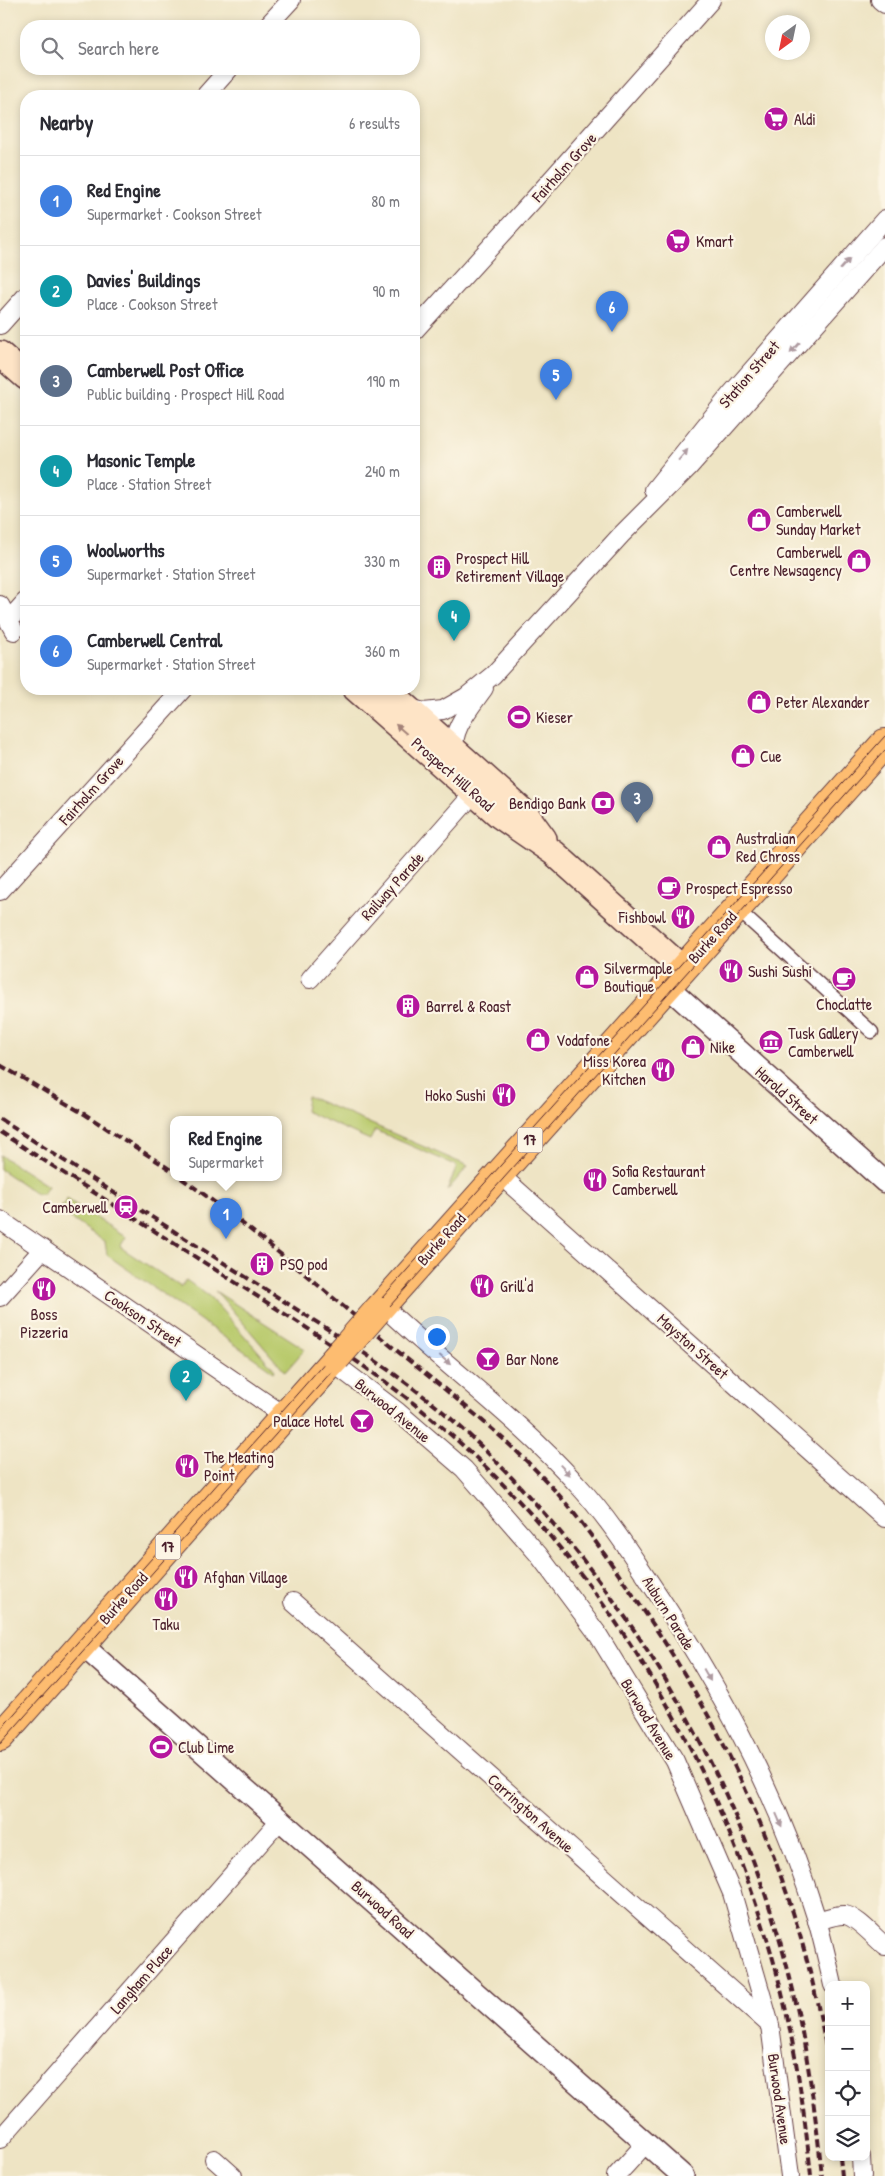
<!DOCTYPE html>
<html lang="en">
<head>
<meta charset="utf-8">
<style>
	body { margin:0; font-family:"Patrick Hand",sans-serif; background:#f2f2f3; color:#2b2b33 }
	.controls { position:absolute; right:15px; bottom:15px; display:grid; overflow:hidden; border-radius:10px; box-shadow:0 2px 8px #0003 }
	.controls button { width:45px; height:45px; display:grid; place-items:center; padding:0; border:0; border-bottom:1px solid #e1e1e2; background:#fff; color:#2b2b33; font:25px sans-serif }
	.compass { position:absolute; left:765px; top:15px; width:45px; height:45px; border-radius:50%; background:#fff; box-shadow:0 2px 8px #0003; rotate:213deg }
	.you { position:absolute; left:436px; top:1336px; width:18px; height:18px; margin:-12px; border:4px solid #fff; border-radius:50%; background:#1a73e8; box-shadow:0 0 0 8px #1a73e833 }
	.badge { display:grid; place-items:center; width:32px; height:32px; border-radius:50%; background:#111827; color:#fff; font-size:16px; font-weight:700 }
	.pin { position:absolute; translate:-50% -41px; filter:drop-shadow(0 1px 2px #0008) }
	.pin::after { content:''; position:absolute; top:26px; width:18px; height:15px; background:inherit; clip-path:polygon(0 0,100% 0,50% 100%) }
	.popup { position:absolute; left:170px; top:1116px; width:112px; height:65px; box-sizing:border-box; display:grid; place-content:center; border-radius:10px; background:#fff; filter:drop-shadow(0 1px 4px #0005); font-size:16px; white-space:nowrap; color:#7c7c81 }
	.popup b { font-size:19px; color:#2b2b33 }
	.popup::after { content:''; position:absolute; left:50%; top:100%; margin-left:-10px; border:10px solid transparent; border-top-color:#fff }
	.list { margin:0; padding:0; list-style:none }
	h2 { display:flex; justify-content:space-between; align-items:center; height:65px; margin:0; padding:0 20px; font-size:21px }
	h2 small { font-size:16px; font-weight:400; color:#7c7c81 }
	.list li { display:grid; grid-template-columns:32px 1fr auto; gap:15px; align-items:center; box-sizing:border-box; height:90px; padding:0 20px; border-top:1px solid #e1e1e2 }
	.list b { display:block; font-size:19px; white-space:nowrap }
	.list p { margin:0; font-size:16px; white-space:nowrap; color:#7c7c81 }
	.list em { font-size:16px; font-style:normal; color:#7c7c81 }
	.icon { flex:none; width:28px; height:28px; fill:none; stroke:currentColor; stroke-width:2; stroke-linecap:round; stroke-linejoin:round }
	.map { position:relative; flex:none; width:885px; height:2176px; overflow:hidden }
	.search { position:absolute; background:#fff; box-shadow:0 2px 8px #0003; left:20px; top:20px; width:400px; height:55px; display:flex; align-items:center; gap:12px; box-sizing:border-box; padding:0 18px; border-radius:20px; color:#7c7c81; font-size:19px }
	.panel { position:absolute; background:#fff; box-shadow:0 2px 8px #0003; left:20px; top:90px; width:400px; height:605px; border-radius:20px }
	.map>svg:first-child { display:block }
	.green { fill:#b9ca6d; stroke:#82744c }
	.lines { fill:none; stroke-linecap:round; stroke-linejoin:round }
	.pedestrian-casing { stroke:#633d42; stroke-width:15 }
	.minor-casing { stroke:#633d42; stroke-width:20 }
	.tertiary-casing { stroke:#633d42; stroke-width:24 }
	.secondary-casing { stroke:#633d42; stroke-width:28 }
	.primary-casing { stroke:#633d42; stroke-width:30 }
	.pedestrian { stroke:#fff; stroke-width:12 }
	.minor { stroke:#fff; stroke-width:18 }
	.tertiary { stroke:#fff; stroke-width:21 }
	.secondary { stroke:#fee4c6; stroke-width:25 }
	.primary { stroke:#fdbc70; stroke-width:28 }
	.tram { stroke:#4a1f2b; stroke-width:1 }
	.rail { stroke:#4a1f2b; stroke-width:4; stroke-dasharray:8 4; stroke-linecap:butt }
	.primary-bridge-casing { stroke:#633d42; stroke-width:30; stroke-linecap:butt }
	.primary-bridge { stroke:#fdbc70; stroke-width:28 }
	.oneway { fill:#ae9aa0 }
	.oneway2 { fill:#a48278 }
	.labels { text-anchor:middle; stroke-width:4.5; stroke-linejoin:round; paint-order:stroke }
	.shield { fill:#fcf5e5; stroke:#7f5f63; stroke-width:1 }
	.shield-label { font-size:15px; font-weight:bold; fill:#4a1f2b }
	.poi-label { font-size:16px; fill:#4a1f2b; stroke:#fcf5e5; text-anchor:start }
	.street-label { font-size:16px; fill:#4a1f2b; stroke:#fcf5e5 }
</style>
</head>
<body>
<div class="map">
<svg width="885" height="2176" viewBox="0 0 885 2176">
	<rect width="100%" height="100%" fill="#fcf5e5"/>
	<filter id="ink" filterUnits="userSpaceOnUse"><feTurbulence type="fractalNoise" baseFrequency=".02" numOctaves="2"/><feDisplacementMap in="SourceGraphic" scale="10" xChannelSelector="R" yChannelSelector="G"/><feConvolveMatrix kernelMatrix="1 2 1 2 8 2 1 2 1" color-interpolation-filters="sRGB"/></filter>
	<filter id="wash" filterUnits="userSpaceOnUse"><feTurbulence type="fractalNoise" baseFrequency=".0096" numOctaves="4" result="noise"/><feDisplacementMap in="SourceGraphic" scale="20" xChannelSelector="R" yChannelSelector="G"/><feGaussianBlur stdDeviation="1.12" result="paint"/><feColorMatrix in="noise" values="0 0 0 0 0 0 0 0 0 0 0 0 0 0 0 0 0 1.4 0 .05"/><feComposite in="paint" operator="in"/></filter>
	<g filter="url(#wash)">
		<rect width="100%" height="100%" fill="#eee4c4"/>
		<g class="green">
			<polygon points="307,1096 468,1166 447,1191 457,1166 375,1130 370,1140 305,1111"/>
			<polygon points="0,1155 48,1186 43,1194 37,1194 0,1169"/>
			<polygon points="67,1199 126,1237 120,1247 181,1287 186,1280 210,1297 275,1370 274,1372 107,1255 105,1242 59,1210"/>
			<polygon points="215,1291 305,1349 285,1372 221,1297"/>
		</g>
	</g>
	<g filter="url(#ink)">
		<g class="lines">
			<defs>
				<polyline id="pedestrian" points="737,909 872,1032"/>
				<g id="minor">
					<polyline points="880,0 885,4"/>
					<polyline points="267,26 291,0"/>
					<polyline points="205,96 229,69"/>
					<polyline points="0,325 26,296"/>
					<polyline points="414,331 535,198 711,0"/>
					<polyline points="654,490 731,394 885,219"/>
					<polyline points="0,605 14,631"/>
					<polyline points="9,620 26,601"/>
					<polyline points="409,708 424,712 443,710 466,697 493,675 621,535 688,468 885,246"/>
					<path d="M457,752C446,734 474,703 484,688"/>
					<polyline points="0,891 183,689"/>
					<polyline points="310,979 474,793"/>
					<polyline points="499,1174 885,1518"/>
					<polyline points="0,1220 285,1416"/>
					<polyline points="0,1297 43,1249"/>
					<path d="M382,1305C445,1366 517,1417 576,1483C605,1514 628,1549 651,1584C720,1686 781,1801 817,1920C823,1941 828,1963 833,1985"/>
					<polyline points="332,1362 398,1412 464,1469 538,1554 597,1633 675,1761 732,1893 770,2025 790,2176"/>
					<polyline points="293,1602 769,2024"/>
					<path d="M817,1921C825,1919 836,1914 845,1915C857,1917 875,1938 885,1946"/>
					<polyline points="0,2139 281,1819"/>
					<polyline points="861,2157 862,2176"/>
					<polyline points="214,2159 233,2176"/>
					<polyline points="616,2176 646,2143"/>
				</g>
				<g id="tertiary">
					<polyline points="668,987 885,1182"/>
					<polyline points="81,1644 683,2176"/>
				</g>
				<g id="secondary">
					<polyline points="0,354 26,377"/>
					<polyline points="356,689 500,816 554,853 683,969"/>
					<polyline points="386,689 525,813 544,839"/>
				</g>
				<g id="primary">
					<polyline points="377,1311 885,743"/>
					<polyline points="0,1737 336,1358"/>
				</g>
			</defs>
			<use href="#pedestrian" class="pedestrian-casing"/>
			<use href="#minor" class="minor-casing"/>
			<use href="#tertiary" class="tertiary-casing"/>
			<use href="#secondary" class="secondary-casing"/>
			<use href="#primary" class="primary-casing"/>
			<use href="#pedestrian" class="pedestrian"/>
			<use href="#minor" class="minor"/>
			<use href="#tertiary" class="tertiary"/>
			<use href="#secondary" class="secondary"/>
			<use href="#primary" class="primary"/>
			<g class="tram">
				<polyline points="0,1730 373,1308 885,736"/>
				<polyline points="0,1744 885,750"/>
			</g>
			<g class="rail">
				<polyline points="0,1065 86,1115 174,1172"/>
				<path d="M0,1119C89,1177 178,1234 268,1291C327,1329 388,1366 442,1411C478,1441 511,1476 542,1511C659,1643 745,1803 789,1974C806,2040 815,2108 822,2176"/>
				<path d="M0,1132C80,1184 161,1235 241,1286C307,1328 375,1370 435,1421C602,1562 719,1761 776,1970C794,2037 804,2107 811,2176"/>
				<path d="M181,1178C253,1228 318,1286 385,1341C441,1387 499,1430 548,1483C579,1516 605,1555 631,1592C733,1738 800,1887 829,2064"/>
				<polyline points="840,2157 842,2176"/>
			</g>
			<defs>
				<polyline id="primary-bridge" points="336,1358 377,1311"/>
			</defs>
			<use href="#primary-bridge" class="primary-bridge-casing"/>
			<use href="#primary-bridge" class="primary-bridge"/>
		</g>
		<defs><path id="oneway-solid" d="M-6-.8H1V-3.2L6.5 0L1 3.2V.8H-6Z" transform="scale(1.25)"/></defs>
		<g class="oneway">
			<use href="#oneway-solid" transform="translate(845 264) rotate(-48)"/>
			<use href="#oneway-solid" transform="translate(795 348) rotate(132)"/>
			<use href="#oneway-solid" transform="translate(683 455) rotate(-49)"/>
			<use href="#oneway-solid" transform="translate(445 1360) rotate(41)"/>
			<use href="#oneway-solid" transform="translate(565 1470) rotate(46)"/>
			<use href="#oneway-solid" transform="translate(707 1675) rotate(61)"/>
			<use href="#oneway-solid" transform="translate(779 1820) rotate(67)"/>
		</g>
		<use class="oneway2" href="#oneway-solid" transform="translate(401 729) rotate(-139)"/>
	</g>
	<defs>
		<symbol id="supermarket-disc" viewBox="-11 -11 22 22"><circle r="9.5" fill="#b5179e" stroke="#fcf5e5"/><path d="M-6-5.5h2.5l.6 2H6L4.5 2H-2.5L-4.4-4H-6ZM-1.5 3.2a1.3 1.3 0 1 0 .1 0ZM3 3.2a1.3 1.3 0 1 0 .1 0Z" fill="#fff"/></symbol>
		<symbol id="shop-disc" viewBox="-11 -11 22 22"><circle r="9.5" fill="#b5179e" stroke="#fcf5e5"/><path d="M-5-2.5h2.3a2.7 3.5 0 0 1 5.4 0H5L5.5 6h-11ZM-1.5-2.5h3a1.5 2.3 0 0 0-3 0Z" fill="#fff"/></symbol>
		<symbol id="building-disc" viewBox="-11 -11 22 22"><circle r="9.5" fill="#b5179e" stroke="#fcf5e5"/><path d="M-4-6H4V6H1V3H-1V6H-4ZM-2.5-4.3h1.7v1.8h-1.7ZM.8-4.3h1.7v1.8H.8ZM-2.5-1h1.7V.8h-1.7ZM.8-1h1.7V.8H.8Z" fill="#fff"/></symbol>
		<symbol id="stadium-disc" viewBox="-11 -11 22 22"><circle r="9.5" fill="#b5179e" stroke="#fcf5e5"/><path d="M0-5a6.5 5 0 1 0 0 10a6.5 5 0 1 0 0-10ZM-3.5-1.8h7v3.6h-7Z" fill="#fff"/></symbol>
		<symbol id="bank-disc" viewBox="-11 -11 22 22"><circle r="9.5" fill="#b5179e" stroke="#fcf5e5"/><path d="M-6-4H6V4H-6ZM0-2.3a2.3 2.3 0 1 0 0 4.6a2.3 2.3 0 1 0 0-4.6Z" fill="#fff"/></symbol>
		<symbol id="cafe-disc" viewBox="-11 -11 22 22"><circle r="9.5" fill="#b5179e" stroke="#fcf5e5"/><path d="M-5.5-4.5H6V0H3Q3 3.5 0 3.5H-2.5Q-5.5 3.5-5.5 0ZM3-3.2v2h1.7v-2ZM-6 4.5H4V6H-6Z" fill="#fff"/></symbol>
		<symbol id="restaurant-disc" viewBox="-11 -11 22 22"><circle r="9.5" fill="#b5179e" stroke="#fcf5e5"/><path d="M-5-6h1v4h1v-4h1v4h1v-4h1v5L-1.5 .5V6h-2V.5L-5-1ZM5-6V6H3V1.5H1.5Q1.5-4 5-6Z" fill="#fff"/></symbol>
		<symbol id="museum-disc" viewBox="-11 -11 22 22"><circle r="9.5" fill="#b5179e" stroke="#fcf5e5"/><path d="M0-6L6-3V-2H-6V-3ZM-5-1h2V3h-2ZM-1-1h2V3h-2ZM3-1h2V3H3ZM-6 4H6V6H-6Z" fill="#fff"/></symbol>
		<symbol id="station-disc" viewBox="-11 -11 22 22"><circle r="9.5" fill="#b5179e" stroke="#fcf5e5"/><path d="M-3-6H3Q5-6 5-4V2Q5 4 3 4L4.5 6H3L1.5 4h-3L-3 6H-4.5L-3 4Q-5 4-5 2V-4Q-5-6-3-6ZM-3.5-4v3h7v-3ZM-3.5 1v1.5H-2V1ZM2 1v1.5H3.5V1Z" fill="#fff"/></symbol>
		<symbol id="bar-disc" viewBox="-11 -11 22 22"><circle r="9.5" fill="#b5179e" stroke="#fcf5e5"/><path d="M-6-5H6L.8 .8V4.5H3.5V6h-7V4.5H-.8V.8Z" fill="#fff"/></symbol>
	</defs>
	<g fill-rule="evenodd">
		<use href="#supermarket-disc" x="762" y="105" width="28" height="28"/>
		<use href="#supermarket-disc" x="664" y="227" width="28" height="28"/>
		<use href="#shop-disc" x="745" y="506" width="28" height="28"/>
		<use href="#shop-disc" x="845" y="547" width="28" height="28"/>
		<use href="#building-disc" x="425" y="553" width="28" height="28"/>
		<use href="#shop-disc" x="745" y="688" width="28" height="28"/>
		<use href="#stadium-disc" x="505" y="703" width="28" height="28"/>
		<use href="#shop-disc" x="729" y="742" width="28" height="28"/>
		<use href="#bank-disc" x="589" y="789" width="28" height="28"/>
		<use href="#shop-disc" x="705" y="833" width="28" height="28"/>
		<use href="#cafe-disc" x="655" y="874" width="28" height="28"/>
		<use href="#restaurant-disc" x="669" y="903" width="28" height="28"/>
		<use href="#restaurant-disc" x="717" y="957" width="28" height="28"/>
		<use href="#shop-disc" x="573" y="963" width="28" height="28"/>
		<use href="#cafe-disc" x="830" y="965" width="28" height="28"/>
		<use href="#building-disc" x="394" y="992" width="28" height="28"/>
		<use href="#shop-disc" x="524" y="1026" width="28" height="28"/>
		<use href="#museum-disc" x="757" y="1028" width="28" height="28"/>
		<use href="#shop-disc" x="679" y="1033" width="28" height="28"/>
		<use href="#restaurant-disc" x="649" y="1056" width="28" height="28"/>
		<use href="#restaurant-disc" x="490" y="1081" width="28" height="28"/>
		<use href="#restaurant-disc" x="581" y="1166" width="28" height="28"/>
		<use href="#station-disc" x="112" y="1193" width="28" height="28"/>
		<use href="#building-disc" x="248" y="1250" width="28" height="28"/>
		<use href="#restaurant-disc" x="468" y="1272" width="28" height="28"/>
		<use href="#restaurant-disc" x="30" y="1275" width="28" height="28"/>
		<use href="#bar-disc" x="474" y="1345" width="28" height="28"/>
		<use href="#bar-disc" x="348" y="1407" width="28" height="28"/>
		<use href="#restaurant-disc" x="173" y="1452" width="28" height="28"/>
		<use href="#restaurant-disc" x="172" y="1563" width="28" height="28"/>
		<use href="#restaurant-disc" x="152" y="1585" width="28" height="28"/>
		<use href="#stadium-disc" x="147" y="1733" width="28" height="28"/>
	</g>
	<g class="labels">
		<g class="shield">
			<rect x="517.5" y="1127.5" width="25" height="25" rx="4"/>
			<rect x="155.5" y="1534.5" width="25" height="25" rx="4"/>
		</g>
		<g class="shield-label">
			<text x="530" y="1145">17</text>
			<text x="168" y="1552">17</text>
		</g>
		<g class="poi-label">
			<text x="794" y="125">Aldi</text>
			<text x="696" y="247">Kmart</text>
			<text x="776" y="517">Camberwell<tspan x="776" dy="18">Sunday Market</tspan></text>
			<text x="842" y="558" text-anchor="end">Camberwell<tspan x="842" dy="18">Centre Newsagency</tspan></text>
			<text x="456" y="564">Prospect Hill<tspan x="456" dy="18">Retirement Village</tspan></text>
			<text x="776" y="708">Peter Alexander</text>
			<text x="536" y="723">Kieser</text>
			<text x="760" y="762">Cue</text>
			<text x="586" y="809" text-anchor="end">Bendigo Bank</text>
			<text x="736" y="844">Australian<tspan x="736" dy="18">Red Chross</tspan></text>
			<text x="686" y="894">Prospect Espresso</text>
			<text x="666" y="923" text-anchor="end">Fishbowl</text>
			<text x="604" y="974">Silvermaple<tspan x="604" dy="18">Boutique</tspan></text>
			<text x="748" y="977">Sushi Sushi</text>
			<text x="844" y="1010" text-anchor="middle">Choclatte</text>
			<text x="426" y="1012">Barrel &amp; Roast</text>
			<text x="788" y="1039">Tusk Gallery<tspan x="788" dy="18">Camberwell</tspan></text>
			<text x="556" y="1046">Vodafone</text>
			<text x="710" y="1053">Nike</text>
			<text x="646" y="1067" text-anchor="end">Miss Korea<tspan x="646" dy="18">Kitchen</tspan></text>
			<text x="486" y="1101" text-anchor="end">Hoko Sushi</text>
			<text x="612" y="1177">Sofia Restaurant<tspan x="612" dy="18">Camberwell</tspan></text>
			<text x="108" y="1213" text-anchor="end">Camberwell</text>
			<text x="280" y="1270">PSO pod</text>
			<text x="500" y="1292">Grill'd</text>
			<text x="44" y="1320" text-anchor="middle">Boss<tspan x="44" dy="18">Pizzeria</tspan></text>
			<text x="506" y="1365">Bar None</text>
			<text x="344" y="1427" text-anchor="end">Palace Hotel</text>
			<text x="204" y="1463">The Meating<tspan x="204" dy="18">Point</tspan></text>
			<text x="204" y="1583">Afghan Village</text>
			<text x="166" y="1630" text-anchor="middle">Taku</text>
			<text x="178" y="1753">Club Lime</text>
		</g>
		<g class="street-label">
			<text transform="translate(564 167) rotate(-48)" y="6">Fairholm Grove</text>
			<text transform="translate(749 374) rotate(-49)" y="6">Station Street</text>
			<text transform="translate(453 774) rotate(41)" y="6">Prospect Hill Road</text>
			<text transform="translate(91 790) rotate(-48)" y="6">Fairholm Grove</text>
			<text transform="translate(392 886) rotate(-48)" y="6">Railway Parade</text>
			<text transform="translate(712 937) rotate(-48)" y="6">Burke Road</text>
			<text transform="translate(787 1095) rotate(42)" y="6">Harold Street</text>
			<text transform="translate(441 1239) rotate(-48)" y="6">Burke Road</text>
			<text transform="translate(143 1318) rotate(34)" y="6">Cookson Street</text>
			<text transform="translate(693 1346) rotate(42)" y="6">Mayston Street</text>
			<text transform="translate(393 1410) rotate(39)" y="6">Burwood Avenue</text>
			<text transform="translate(123 1598) rotate(-48)" y="6">Burke Road</text>
			<text transform="translate(669 1613) rotate(58)" y="6">Auburn Parade</text>
			<text transform="translate(649 1719) rotate(59)" y="6">Burwood Avenue</text>
			<text transform="translate(531 1813) rotate(42)" y="6">Carrington Avenue</text>
			<text transform="translate(383 1909) rotate(42)" y="6">Burwood Road</text>
			<text transform="translate(141 1979) rotate(-49)" y="6">Langham Place</text>
			<text transform="translate(780 2099) rotate(82)" y="6">Burwood Avenue</text>
		</g>
	</g>
</svg>
<div class="controls">
<button>+</button>
<button>−</button>
<button><svg class="icon" aria-label="locate" viewBox="0 0 24 24"><circle cx="12" cy="12" r="6"/><path d="M12 2v4M12 18v4M2 12h4M18 12h4"/></svg></button>
<button><svg class="icon" aria-label="layers" viewBox="0 0 24 24"><path d="M12 4l9 5-9 5-9-5zM3 14l9 5 9-5"/></svg></button>
</div>
<svg class="compass" viewBox="-18 -18 36 36"><path d="M0-13l5 13h-10z" fill="#e53935"/><path d="M0 13l5-13h-10z" fill="#7c7c81"/></svg>
<div class="you"></div>
<div class="pin badge" style="left:226px;top:1239px;background:#3f7fe0">1</div>
<div class="popup"><b>Red Engine</b>Supermarket</div>
<div class="pin badge" style="left:186px;top:1401px;background:#0f9aa8">2</div>
<div class="pin badge" style="left:637px;top:823px;background:#5c6f8a">3</div>
<div class="pin badge" style="left:454px;top:641px;background:#0f9aa8">4</div>
<div class="pin badge" style="left:556px;top:400px;background:#3f7fe0">5</div>
<div class="pin badge" style="left:612px;top:332px;background:#3f7fe0">6</div>
<div class="search"><svg class="icon" aria-label="search" viewBox="0 0 24 24"><circle cx="10" cy="10" r="6"/><path d="M15 15l6 6"/></svg>Search here</div>
<section class="panel">
<h2>Nearby<small>6 results</small></h2>
<ul class="list">
<li><span class="badge" style="background:#3f7fe0">1</span><div><b>Red Engine</b><p>Supermarket · Cookson Street</p></div><em>80 m</em></li>
<li><span class="badge" style="background:#0f9aa8">2</span><div><b>Davies' Buildings</b><p>Place · Cookson Street</p></div><em>90 m</em></li>
<li><span class="badge" style="background:#5c6f8a">3</span><div><b>Camberwell Post Office</b><p>Public building · Prospect Hill Road</p></div><em>190 m</em></li>
<li><span class="badge" style="background:#0f9aa8">4</span><div><b>Masonic Temple</b><p>Place · Station Street</p></div><em>240 m</em></li>
<li><span class="badge" style="background:#3f7fe0">5</span><div><b>Woolworths</b><p>Supermarket · Station Street</p></div><em>330 m</em></li>
<li><span class="badge" style="background:#3f7fe0">6</span><div><b>Camberwell Central</b><p>Supermarket · Station Street</p></div><em>360 m</em></li>
</ul>
</section>
</div>
</body>
</html>
